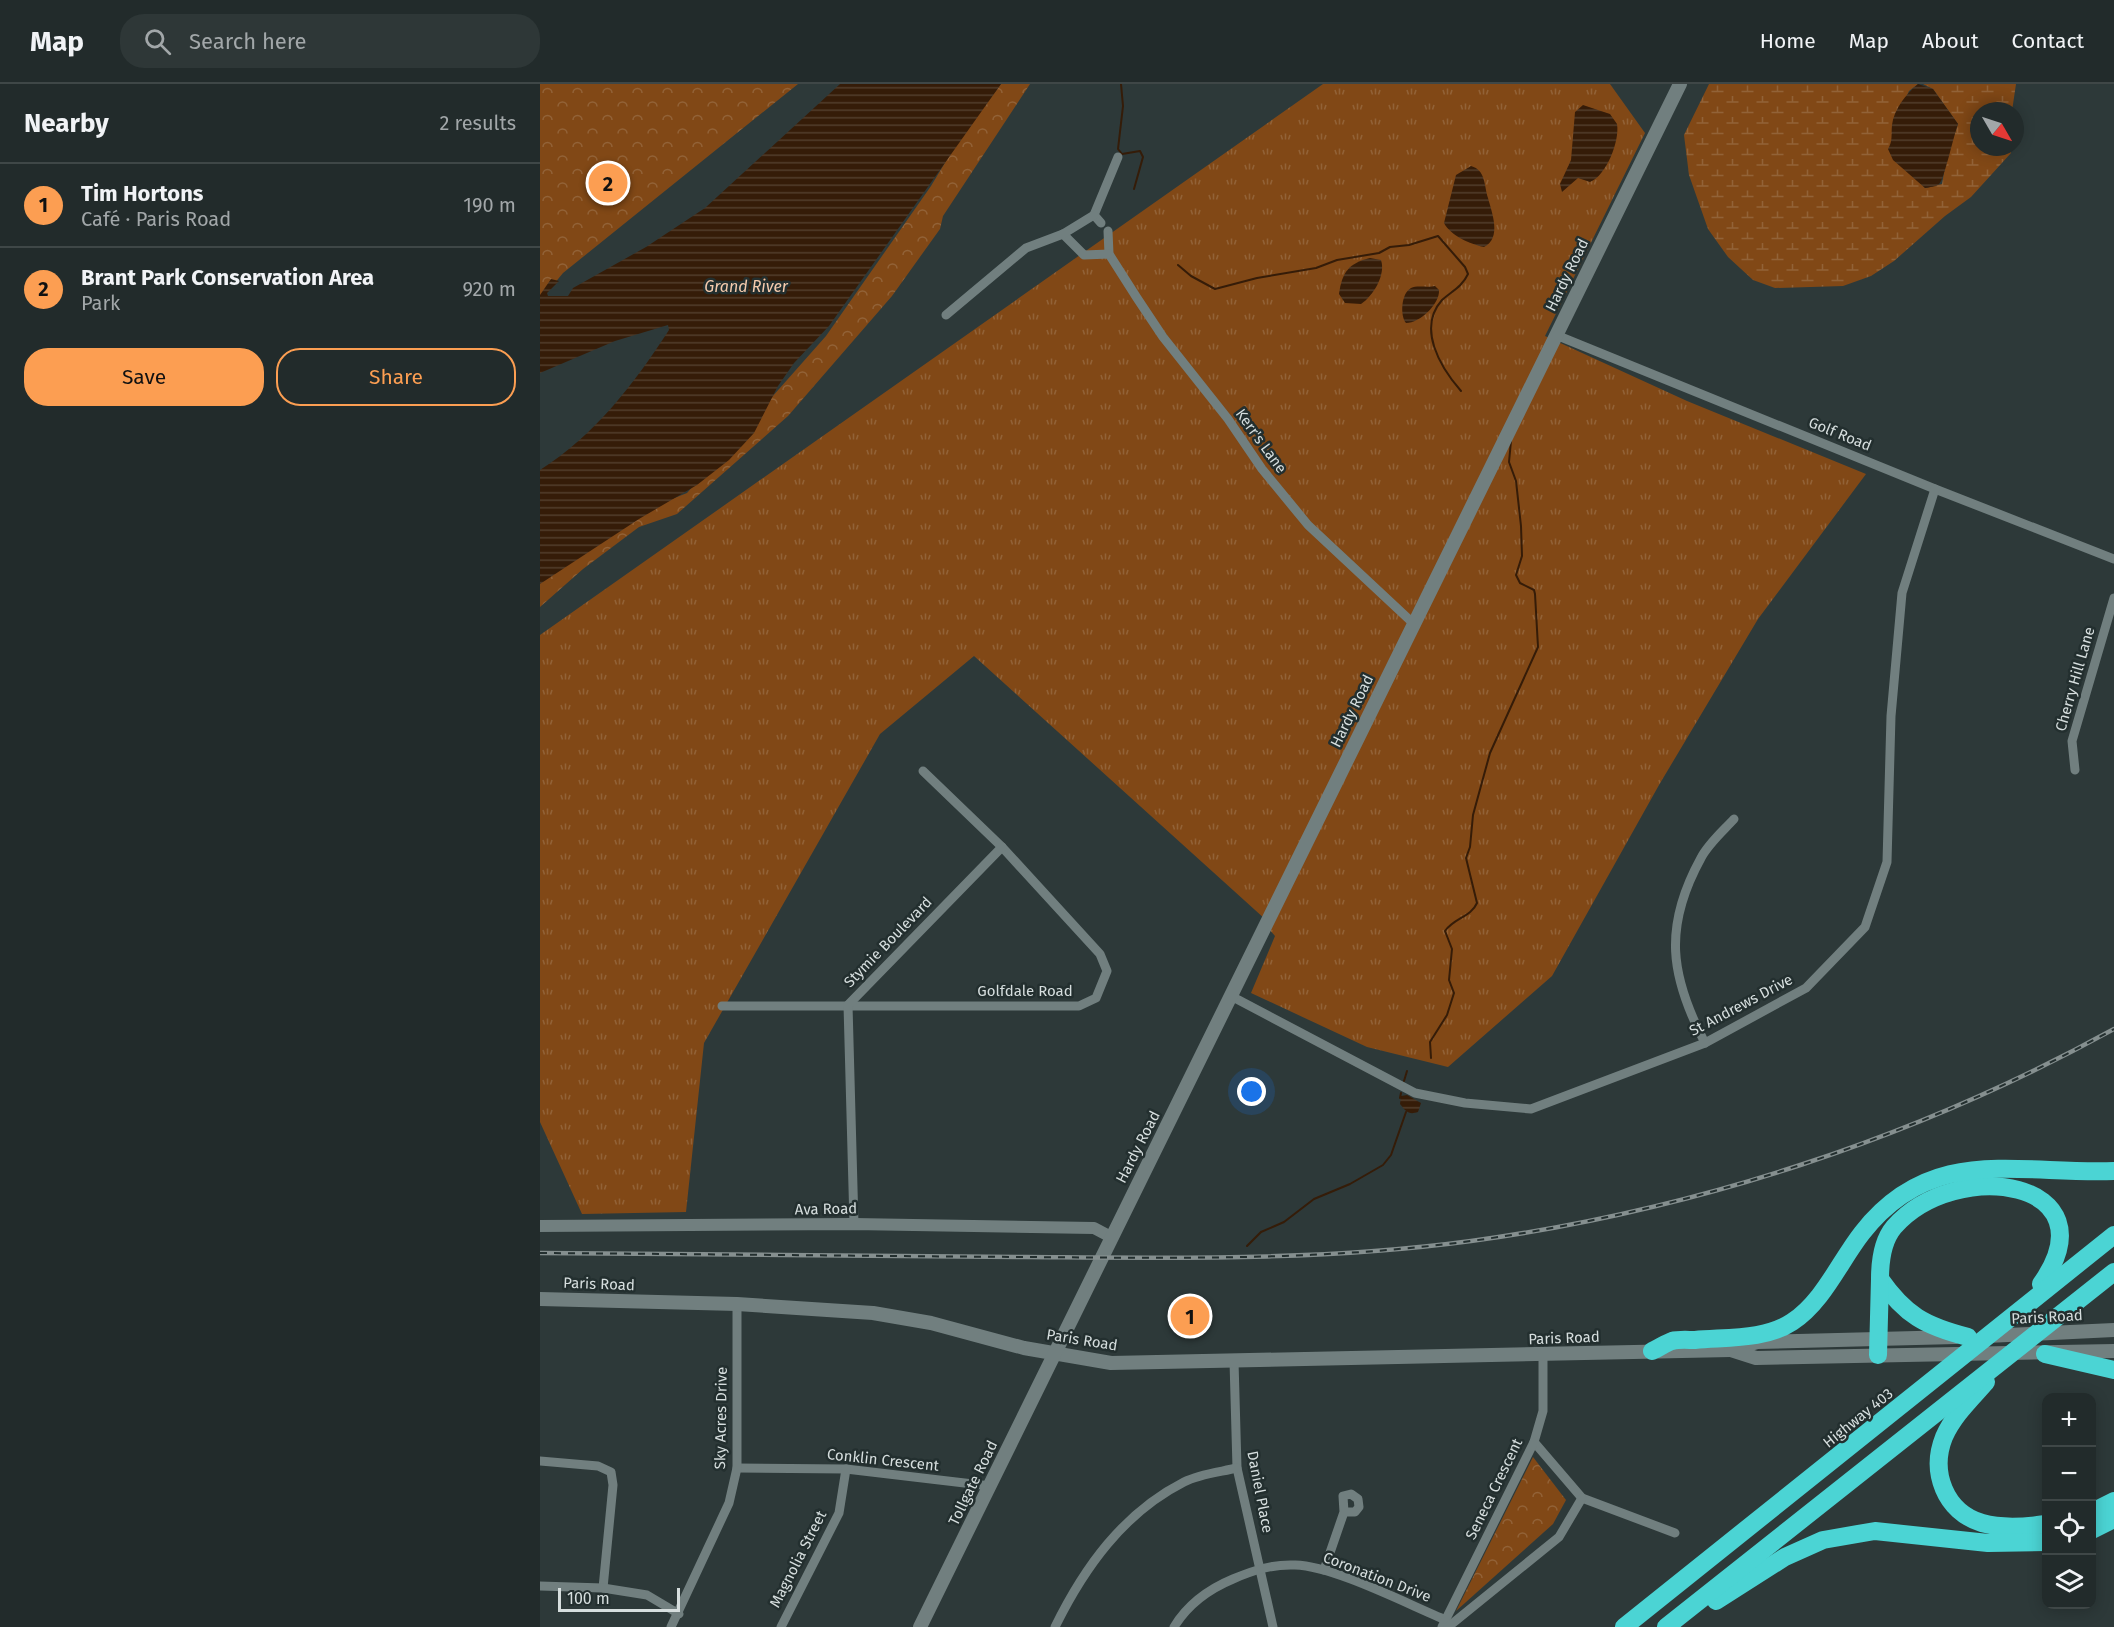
<!DOCTYPE html>
<html lang="en">
<head>
<meta charset="utf-8">
<style>
	body { margin:0; font-family:"Fira Sans",sans-serif; background:#2e3737; color:#f1f3f6 }
	.controls { position:absolute; right:18px; bottom:18px; display:grid; overflow:hidden; border-radius:12px; box-shadow:0 3px 15px #0003 }
	.controls button { width:54px; height:54px; display:grid; place-items:center; padding:0; border:0; border-bottom:2px solid #3f4747; background:#222b2b; color:#f1f3f6; font:30px sans-serif }
	.compass { position:absolute; left:1430px; top:18px; width:54px; height:54px; border-radius:50%; background:#222b2b; box-shadow:0 3px 15px #0003; rotate:129deg }
	.scale { position:absolute; left:18px; bottom:15px; width:122px; box-sizing:border-box; padding-left:6px; border:3px solid #d6dede; border-top:0; font-size:16px; line-height:21px; white-space:nowrap; color:#d6dede; -webkit-text-stroke:4px #232f2f; paint-order:stroke }
	.you { position:absolute; left:712px; top:1008px; width:21px; height:21px; margin:-15px; border:4px solid #fff; border-radius:50%; background:#1a73e8; box-shadow:0 0 0 9px #1a73e833 }
	.badge { display:grid; place-items:center; width:39px; height:39px; border-radius:50%; background:#fc9e52; color:#111; font-size:20px; font-weight:700 }
	.pin { position:absolute; translate:-50% -50%; border:3px solid #fff; box-shadow:0 2px 6px #0006 }
	.list { margin:0; padding:0; list-style:none }
	h2 { display:flex; justify-content:space-between; align-items:center; height:78px; margin:0; padding:0 24px; font-size:26px }
	h2 small { font-size:20px; font-weight:400; color:#a2a7a9 }
	.list li { display:grid; grid-template-columns:39px 1fr auto; gap:18px; align-items:center; box-sizing:border-box; height:84px; padding:0 24px; border-top:2px solid #3f4747 }
	.list b { display:block; font-size:22px; white-space:nowrap }
	.list p { margin:0; font-size:20px; white-space:nowrap; color:#a2a7a9 }
	.list em { font-size:20px; font-style:normal; color:#a2a7a9 }
	.actions { display:flex; gap:12px; padding:18px 24px }
	.actions a { flex:1; padding:14px 0; border:2px solid #fc9e52; border-radius:24px; text-align:center; font-size:21px; color:#fc9e52 }
	.actions .main { background:#fc9e52; color:#111 }
	.icon { flex:none; width:33px; height:33px; fill:none; stroke:currentColor; stroke-width:2; stroke-linecap:round; stroke-linejoin:round }
	.map { position:relative; flex:none; width:1574px; height:1543px; overflow:hidden }
	header { display:flex; align-items:center; gap:36px; box-sizing:border-box; height:84px; padding:0 30px; background:#222b2b; border-bottom:2px solid #3f4747 }
	header strong { font-size:28px }
	nav { display:flex; gap:33px; margin-inline-start:auto; font-size:21px }
	.search { width:420px; height:54px; background:#2e3737; display:flex; align-items:center; gap:15px; box-sizing:border-box; padding:0 21px; border-radius:24px; color:#a2a7a9; font-size:22px }
	main { display:flex }
	aside { flex:1; background:#222b2b }
	.map>svg:first-child { display:block }
	.grass { fill:url(#grass-tufts) }
	.forest { fill:url(#forest-crowns) }
	.wetland { fill:url(#wetland-marsh) }
	.water { fill:url(#water-rules) }
	.lines { fill:none; stroke-linecap:round; stroke-linejoin:round }
	.stream { stroke:#351c08; stroke-width:2 }
	.minor { stroke:#717f7f; stroke-width:9 }
	.tertiary { stroke:#717f7f; stroke-width:12 }
	.secondary { stroke:#717f7f; stroke-width:14 }
	.motorway { stroke:#4bd4d4; stroke-width:18 }
	.rail-casing { stroke:#858f8f; stroke-width:4.5 }
	.rail { stroke:#232f2f; stroke-width:2; stroke-dasharray:7; stroke-linecap:butt }
	.labels { text-anchor:middle; stroke-width:5; stroke-linejoin:round; paint-order:stroke }
	.street-label { font-size:15px; fill:#d6dede; stroke:#232f2f }
	.water-label { font-size:16px; font-style:italic; fill:#f5cbad; stroke:#232f2f }
</style>
</head>
<body>
<header>
<strong>Map</strong>
<div class="search"><svg class="icon" aria-label="search" viewBox="0 0 24 24"><circle cx="10" cy="10" r="6"/><path d="M15 15l6 6"/></svg>Search here</div>
<nav><a>Home</a><a>Map</a><a>About</a><a>Contact</a></nav>
</header>
<main>
<aside>
<h2>Nearby<small>2 results</small></h2>
<ul class="list">
<li><span class="badge">1</span><div><b>Tim Hortons</b><p>Café · Paris Road</p></div><em>190 m</em></li>
<li><span class="badge">2</span><div><b>Brant Park Conservation Area</b><p>Park</p></div><em>920 m</em></li>
</ul>
<div class="actions"><a class="main">Save</a><a>Share</a></div>
</aside>
<div class="map">
<svg width="1574" height="1543" viewBox="0 0 1574 1543">
	<defs>
		<pattern id="grass-tufts" width="24" height="20" patternUnits="userSpaceOnUse" patternTransform="scale(1.5)"><rect width="24" height="20" fill="#814816"/><path d="M3 7l-1-3M5 7V3M7 7l1-3M15 17l-1-3M17 17v-4M19 17l1-3" fill="none" stroke="#926237"/></pattern>
		<pattern id="forest-crowns" width="20" height="18" patternUnits="userSpaceOnUse" patternTransform="scale(1.5)"><rect width="20" height="18" fill="#814816"/><path d="M2 6a3 3 0 1 1 6 0M12 15a3 3 0 1 1 6 0" fill="none" stroke="#926237"/></pattern>
		<pattern id="wetland-marsh" width="20" height="14" patternUnits="userSpaceOnUse" patternTransform="scale(1.5)"><rect width="20" height="14" fill="#814816"/><path d="M1 5h8M5 5V1M11 12h8M15 12V8" fill="none" stroke="#926237"/></pattern>
		<pattern id="water-rules" width="6" height="5" patternUnits="userSpaceOnUse" patternTransform="scale(1.5)"><rect width="6" height="5" fill="#351c08"/><path d="M0 2.5h6" fill="none" stroke="#523d2c"/></pattern>
	</defs>
	<rect width="100%" height="100%" fill="#2d3939"/>
	<polygon class="grass" points="783,0 1070,0 1105,49 1005,252 1147,317 1326,390 1218,535 1119,701 1012,892 908,983 827,963 711,909 735,852 723,838 725,835 434,572 340,650 164,959 146,1128 42,1130 0,1038 0,551"/>
	<g class="forest">
		<polygon points="0,0 258,0 23,189 0,217"/>
		<polygon points="461,0 490,0 403,132 400,145 352,212 248,332 137,430 99,443 43,485 0,523 0,497 112,423 147,409 286,252 391,102 415,62"/>
		<polygon points="993,1373 1026,1416 1013,1440 916,1527"/>
	</g>
	<polygon class="wetland" points="1169,0 1378,0 1369,7 1352,43 1352,58 1385,104 1402,100 1407,72 1418,40 1393,5 1383,0 1476,0 1472,27 1439,27 1439,63 1470,63 1471,69 1431,113 1405,132 1354,177 1331,192 1303,202 1235,204 1213,196 1188,173 1168,145 1149,91 1144,51"/>
	<g class="water">
		<path d="M300,0H461L289,242L254,279L238,302L214,349L189,376L157,401L99,435L0,500V386C55,351 94,300 129,246L128,241L75,257L0,289V211L11,195L19,197L7,209L8,212H28L33,204L106,163L165,124Z"/>
		<path d="M1378,0L1393,5L1418,40C1414,50 1404,97 1399,100C1396,103 1390,103 1385,104L1353,76L1348,65C1353,57 1351,51 1352,41C1354,25 1366,10 1378,0Z"/>
		<path d="M1043,21L1070,30L1077,40C1080,57 1066,92 1050,98L1038,94L1022,108L1020,100L1031,76L1035,28Z"/>
		<path d="M931,82C946,86 944,102 948,114C952,129 962,154 944,163C930,160 911,152 904,139L916,91Z"/>
		<path d="M830,174L841,176C846,191 833,212 821,220L805,219L799,210C802,188 809,179 830,174Z"/>
		<path d="M895,202L899,206C900,220 880,239 866,239C860,232 861,209 871,204C877,201 888,204 895,202Z"/>
		<path d="M867,1011L881,1019L878,1028C869,1031 866,1028 860,1020L861,1012Z"/>
	</g>
	<g class="lines">
		<g class="stream">
			<polyline points="581,0 583,22 578,65 582,70 600,67 603,73 594,105"/>
			<path d="M638,181L651,192L675,205L717,194L776,184L797,176L839,169L850,163L869,161L898,152L925,183L928,190C922,203 912,207 902,216C877,244 900,283 921,307"/>
			<path d="M891,974L890,958L907,931L914,909L909,896L912,865L905,847C914,834 931,833 937,819L926,774L930,763L933,731L950,669L998,563L995,510L994,506L980,499L976,491L982,472L981,442L976,397L969,378L971,357"/>
			<polyline points="864,997 867,987"/>
			<polyline points="860,1014 861,1009"/>
			<polyline points="707,1162 721,1148 744,1138 774,1115 810,1100 843,1081 851,1071 866,1028"/>
		</g>
		<g class="minor">
			<polyline points="561,139 554,131 578,73"/>
			<polyline points="568,147 569,170 597,214 623,253 688,335 722,385 768,441 874,540"/>
			<polyline points="523,150 544,171 569,170"/>
			<polyline points="406,231 486,164 523,150 554,131"/>
			<polyline points="1016,251 1395,405 1574,475"/>
			<polyline points="1535,686 1532,657 1574,514"/>
			<polyline points="691,912 875,1009 925,1019 991,1025 1165,959 1266,904 1325,843 1347,778 1351,632 1362,509 1395,405"/>
			<polyline points="182,922 539,922 556,914 567,887 560,870 462,763 383,687"/>
			<path d="M1165,959C1130,892 1123,843 1161,774C1168,760 1183,747 1194,735"/>
			<polyline points="314,1140 308,921 462,763"/>
			<polyline points="694,1277 697,1384 733,1543"/>
			<polyline points="994,1358 1042,1414 1135,1449"/>
			<polyline points="0,1377 58,1382 71,1388 73,1401 63,1504"/>
			<polyline points="197,1384 306,1385 450,1402"/>
			<polyline points="784,1486 804,1428 803,1412 811,1410 818,1415 819,1423 815,1428 804,1428"/>
			<polyline points="0,1502 63,1504 107,1511 139,1530"/>
			<polyline points="131,1543 189,1419 197,1384 197,1220"/>
			<polyline points="241,1543 299,1429 306,1385"/>
			<path d="M515,1543C544,1484 583,1429 644,1398C659,1390 680,1388 697,1384"/>
			<path d="M634,1543C648,1520 669,1505 693,1495C714,1486 733,1480 755,1481C794,1482 867,1520 906,1536"/>
			<polyline points="902,1543 994,1358 1003,1327 1003,1272"/>
			<polyline points="908,1543 1019,1453 1042,1414"/>
		</g>
		<polyline class="tertiary" points="0,1142 314,1140 554,1144 571,1153"/>
		<g class="secondary">
			<polyline points="0,1215 197,1220 333,1229 391,1239 484,1264 571,1279 1191,1266 1217,1258 1416,1253"/>
			<polyline points="1447,1252 1574,1246"/>
			<polyline points="1191,1266 1216,1274 1574,1267"/>
			<polyline points="380,1543 1140,0"/>
		</g>
		<g class="motorway">
			<path d="M1428,1253C1385,1242 1365,1231 1340,1195C1340,1178 1343,1156 1354,1143C1416,1072 1574,1096 1501,1200"/>
			<path d="M1112,1267C1119,1264 1126,1259 1132,1257C1139,1255 1148,1256 1155,1256C1186,1253 1225,1256 1252,1238C1283,1218 1300,1177 1322,1149C1392,1059 1479,1091 1574,1087"/>
			<polyline points="1505,1270 1574,1286"/>
			<polyline points="1338,1271 1340,1195"/>
			<path d="M1446,1298C1431,1315 1413,1332 1404,1353C1390,1388 1405,1428 1442,1439C1463,1445 1485,1443 1506,1440"/>
			<polyline points="1552,1428 1574,1417"/>
			<polyline points="1552,1446 1574,1435"/>
			<polyline points="1176,1517 1245,1473 1283,1456 1335,1447 1448,1459 1506,1458"/>
			<polyline points="1084,1543 1574,1151"/>
			<polyline points="1126,1543 1574,1188"/>
		</g>
		<defs>
			<path id="rail" d="M0,1169C162,1170 324,1172 486,1173C635,1174 783,1177 931,1157C1156,1126 1376,1054 1574,945"/>
		</defs>
		<use href="#rail" class="rail-casing"/>
		<use href="#rail" class="rail"/>
	</g>
	<g class="labels">
		<g class="street-label">
			<text transform="translate(1027 191) rotate(-64)" y="5">Hardy Road</text>
			<text transform="translate(1300 350) rotate(22)" y="5">Golf Road</text>
			<text transform="translate(721 357) rotate(54)" y="5">Kerr's Lane</text>
			<text transform="translate(1535 595) rotate(-74)" y="5">Cherry Hill Lane</text>
			<text transform="translate(812 627) rotate(-64)" y="5">Hardy Road</text>
			<text transform="translate(348 858) rotate(-46)" y="5">Stymie Boulevard</text>
			<text x="485" y="912">Golfdale Road</text>
			<text transform="translate(1201 921) rotate(-28)" y="5">St Andrews Drive</text>
			<text transform="translate(598 1063) rotate(-63)" y="5">Hardy Road</text>
			<text transform="translate(286 1125) rotate(-1)" y="5">Ava Road</text>
			<text transform="translate(59 1200) rotate(2)" y="5">Paris Road</text>
			<text transform="translate(1507 1233) rotate(-3)" y="5">Paris Road</text>
			<text transform="translate(1024 1254) rotate(-2)" y="5">Paris Road</text>
			<text transform="translate(542 1256) rotate(9)" y="5">Paris Road</text>
			<text transform="translate(181 1334) rotate(-89)" y="5">Sky Acres Drive</text>
			<text transform="translate(1318 1334) rotate(-39)" y="5">Highway 403</text>
			<text transform="translate(343 1376) rotate(6)" y="5">Conklin Crescent</text>
			<text transform="translate(433 1399) rotate(-64)" y="5">Tollgate Road</text>
			<text transform="translate(954 1405) rotate(-64)" y="5">Seneca Crescent</text>
			<text transform="translate(720 1408) rotate(79)" y="5">Daniel Place</text>
			<text transform="translate(258 1475) rotate(-63)" y="5">Magnolia Street</text>
			<text transform="translate(837 1493) rotate(21)" y="5">Coronation Drive</text>
		</g>
		<g class="water-label">
			<text x="206" y="208">Grand River</text>
		</g>
	</g>
</svg>
<div class="controls">
<button>+</button>
<button>−</button>
<button><svg class="icon" aria-label="locate" viewBox="0 0 24 24"><circle cx="12" cy="12" r="6"/><path d="M12 2v4M12 18v4M2 12h4M18 12h4"/></svg></button>
<button><svg class="icon" aria-label="layers" viewBox="0 0 24 24"><path d="M12 4l9 5-9 5-9-5zM3 14l9 5 9-5"/></svg></button>
</div>
<svg class="compass" viewBox="-18 -18 36 36"><path d="M0-13l5 13h-10z" fill="#e53935"/><path d="M0 13l5-13h-10z" fill="#a2a7a9"/></svg>
<div class="scale">100 m</div>
<div class="you"></div>
<div class="pin badge" style="left:650px;top:1232px">1</div>
<div class="pin badge" style="left:68px;top:99px">2</div>
</div>
</main>
</body>
</html>
